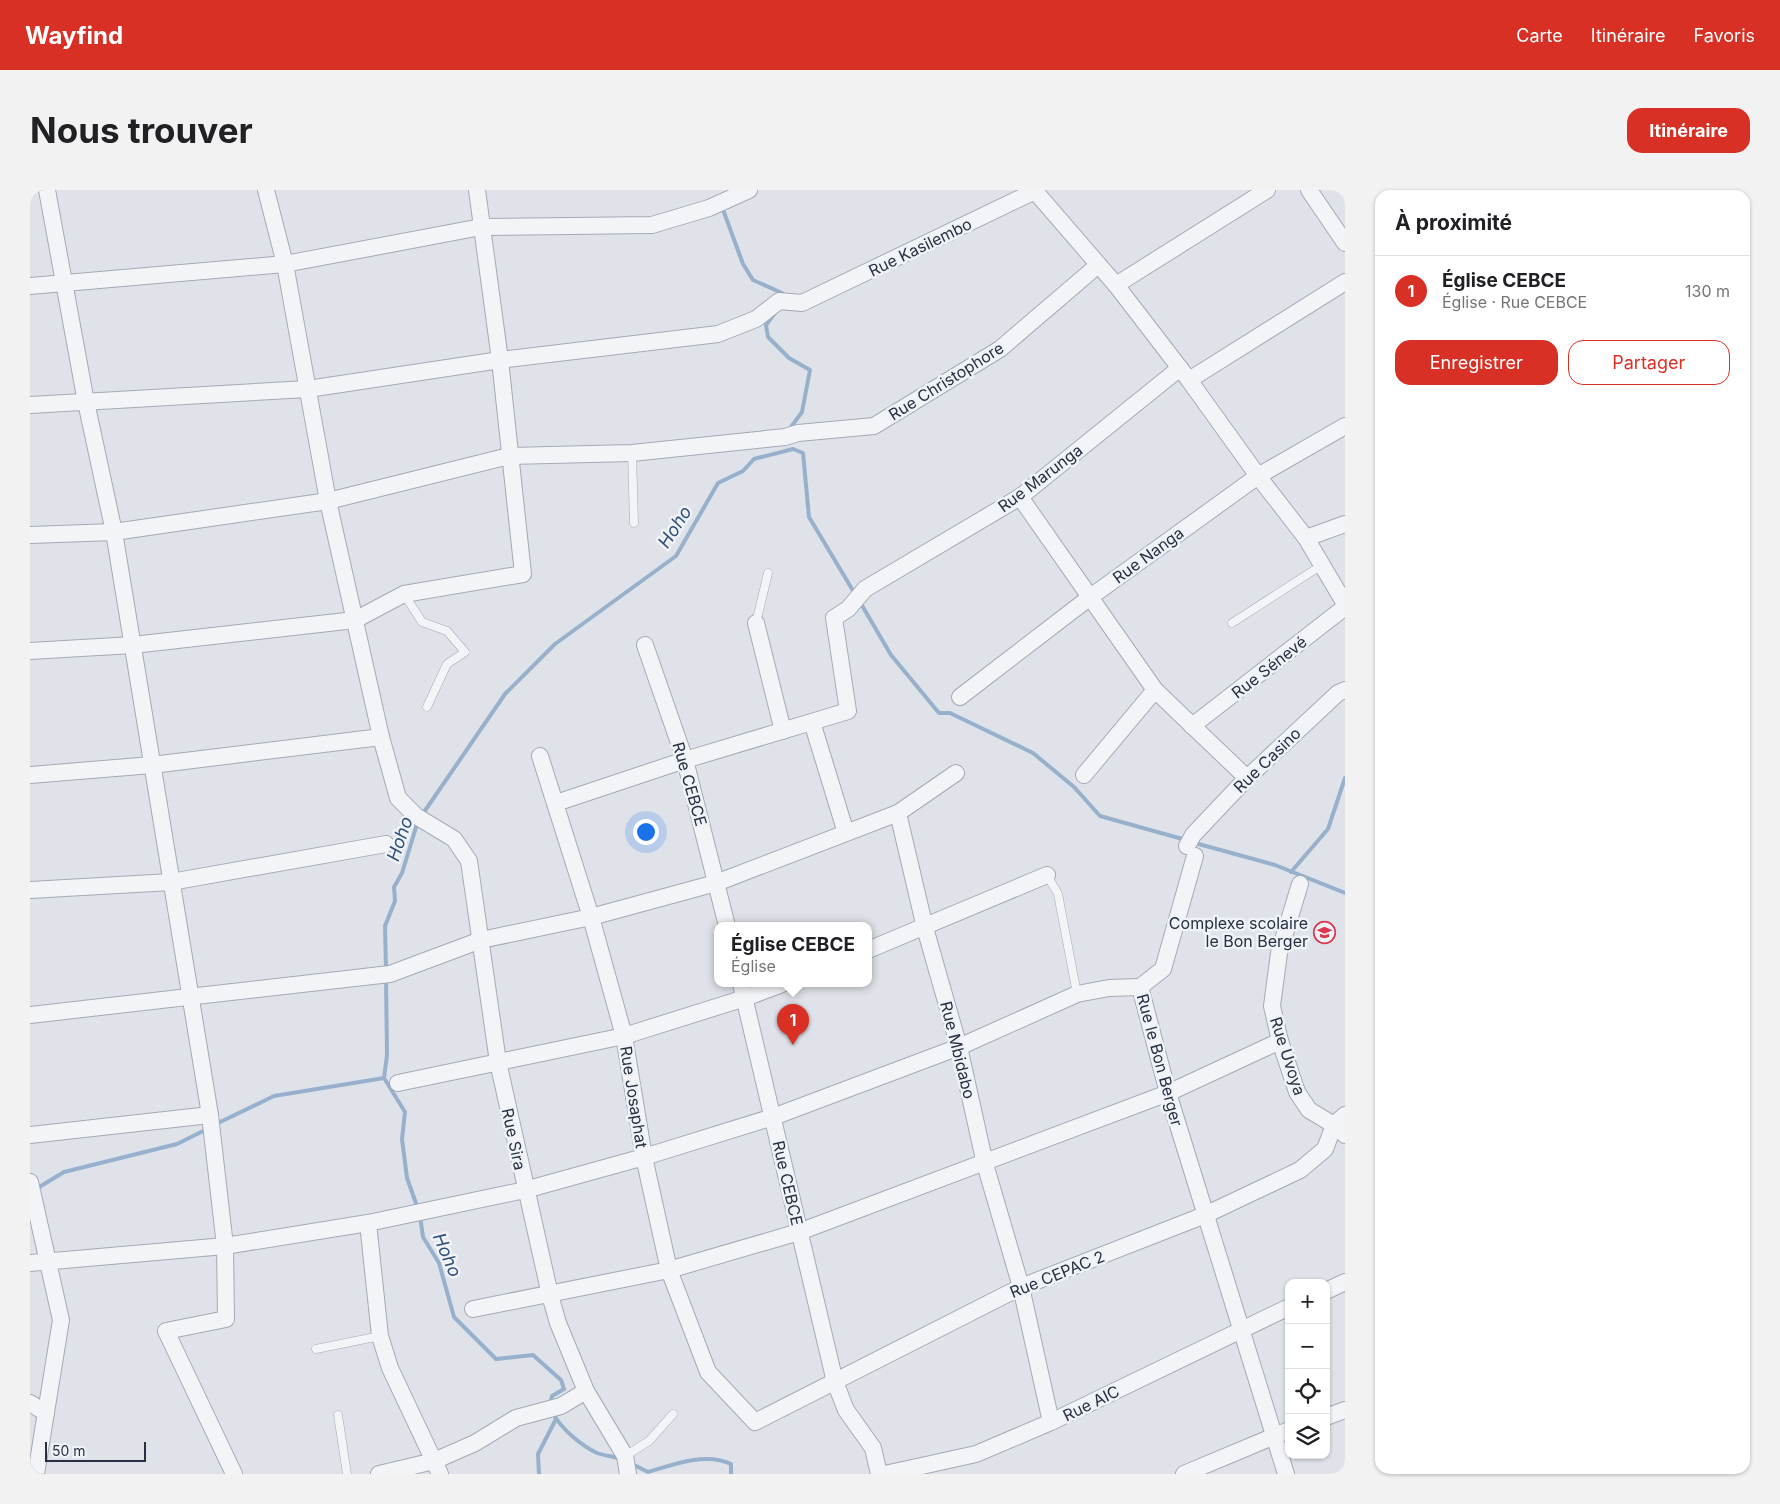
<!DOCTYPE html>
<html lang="fr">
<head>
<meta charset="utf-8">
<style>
	body { margin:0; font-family:Inter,sans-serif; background:#f2f2f2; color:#202124 }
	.controls { position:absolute; right:15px; bottom:15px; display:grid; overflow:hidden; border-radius:10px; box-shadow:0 1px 4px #0004 }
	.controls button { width:45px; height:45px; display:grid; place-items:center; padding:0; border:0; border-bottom:1px solid #e0e0e0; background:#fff; color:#202124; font:25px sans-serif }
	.scale { position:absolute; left:15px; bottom:12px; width:101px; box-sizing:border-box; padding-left:5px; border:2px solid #263042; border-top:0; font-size:14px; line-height:18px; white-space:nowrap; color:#263042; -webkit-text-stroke:4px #eff2f7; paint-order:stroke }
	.you { position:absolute; left:615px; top:641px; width:18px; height:18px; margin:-12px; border:4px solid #fff; border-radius:50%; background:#1a73e8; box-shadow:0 0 0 8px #1a73e833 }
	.badge { display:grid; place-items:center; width:32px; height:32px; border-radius:50%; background:#d93025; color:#fff; font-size:16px; font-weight:700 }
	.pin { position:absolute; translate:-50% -41px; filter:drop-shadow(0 1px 2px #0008) }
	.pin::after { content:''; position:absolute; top:26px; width:18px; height:15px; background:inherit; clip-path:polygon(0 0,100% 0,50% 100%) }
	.popup { position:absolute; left:684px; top:732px; width:158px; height:65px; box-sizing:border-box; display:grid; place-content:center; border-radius:10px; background:#fff; filter:drop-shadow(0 1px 4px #0005); font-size:16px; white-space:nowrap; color:#757577 }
	.popup b { font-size:19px; color:#202124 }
	.popup::after { content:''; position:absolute; left:50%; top:100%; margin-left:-10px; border:10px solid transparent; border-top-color:#fff }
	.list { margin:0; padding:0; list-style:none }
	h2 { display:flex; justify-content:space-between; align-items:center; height:65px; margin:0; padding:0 20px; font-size:21px }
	h2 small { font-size:16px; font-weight:400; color:#757577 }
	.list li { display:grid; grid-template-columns:32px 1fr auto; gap:15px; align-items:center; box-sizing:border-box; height:70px; padding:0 20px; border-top:1px solid #e0e0e0 }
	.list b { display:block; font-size:19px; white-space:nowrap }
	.list p { margin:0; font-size:16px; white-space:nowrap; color:#757577 }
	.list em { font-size:16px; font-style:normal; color:#757577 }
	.actions { display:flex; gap:10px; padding:15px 20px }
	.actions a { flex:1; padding:11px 0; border:1px solid #d93025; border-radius:15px; text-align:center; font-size:18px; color:#d93025 }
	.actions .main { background:#d93025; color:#fff }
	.icon { flex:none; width:28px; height:28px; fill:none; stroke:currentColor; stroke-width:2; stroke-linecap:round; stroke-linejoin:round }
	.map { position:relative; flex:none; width:1315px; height:1284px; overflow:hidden; border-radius:15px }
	header { display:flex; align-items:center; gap:30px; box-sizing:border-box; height:70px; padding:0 25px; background:#d93025; color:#fff }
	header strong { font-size:24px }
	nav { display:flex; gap:28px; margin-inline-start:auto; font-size:18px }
	.intro { display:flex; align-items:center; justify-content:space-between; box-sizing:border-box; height:120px; padding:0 30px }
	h1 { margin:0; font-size:35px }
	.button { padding:12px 22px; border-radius:15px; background:#d93025; color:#fff; font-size:18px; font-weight:700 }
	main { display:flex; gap:30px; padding:0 30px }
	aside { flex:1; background:#fff; border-radius:15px; box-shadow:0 1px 4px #0004 }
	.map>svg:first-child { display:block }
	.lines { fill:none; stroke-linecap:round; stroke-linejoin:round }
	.stream { stroke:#97b1cd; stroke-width:4 }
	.lane-casing { stroke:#a4aab4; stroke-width:9 }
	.street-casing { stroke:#a4aab4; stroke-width:18 }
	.lane { stroke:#f2f4f7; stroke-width:8 }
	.street { stroke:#f2f4f7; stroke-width:16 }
	.labels { text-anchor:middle; stroke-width:5; stroke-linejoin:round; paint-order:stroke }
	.street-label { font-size:16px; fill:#263042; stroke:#eff2f7 }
	.poi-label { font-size:16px; fill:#263042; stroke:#eff2f7; text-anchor:end }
	.water-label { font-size:18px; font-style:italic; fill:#2d4f79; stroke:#eff2f7 }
</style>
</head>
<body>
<header>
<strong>Wayfind</strong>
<nav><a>Carte</a><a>Itinéraire</a><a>Favoris</a></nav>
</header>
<div class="intro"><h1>Nous trouver</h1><a class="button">Itinéraire</a></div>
<main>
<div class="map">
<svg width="1315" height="1284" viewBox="0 0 1315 1284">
	<rect width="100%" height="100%" fill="#dfe3e9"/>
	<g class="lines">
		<g class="stream">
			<polyline points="692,17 713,74 723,90 752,103 753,107"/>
			<polyline points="745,123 736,135 738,147 759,168 780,180 772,222 761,237 761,240"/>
			<polyline points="763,259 773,263 779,327 825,404"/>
			<polyline points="830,412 861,465 909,523 920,523 1003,563 1044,597 1070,626 1156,650"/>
			<polyline points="392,625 475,504 525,454 646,366 688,293 713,281 724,269 763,259"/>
			<polyline points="1165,653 1245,675 1315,703"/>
			<polyline points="1261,682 1298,639 1315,588"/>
			<polyline points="356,780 355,736 365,711 364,697 372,683 388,631"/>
			<polyline points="356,789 357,865 354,888 375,922 372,949 377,988 388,1019"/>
			<polyline points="186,934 244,906 354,888"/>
			<polyline points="6,999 34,982 147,954 177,939"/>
			<polyline points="390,1026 393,1047 409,1073 424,1127 466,1169 503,1165 531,1190 534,1199 522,1206 520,1214"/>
			<path d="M523,1223C530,1238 552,1256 567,1263C575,1266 583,1266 591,1269"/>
			<path d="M602,1274L618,1282C644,1274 676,1262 701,1274V1284"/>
			<polyline points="509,1284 508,1264 526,1229"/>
		</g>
		<defs>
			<g id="lane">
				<polyline points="602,263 604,333"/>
				<polyline points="374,404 392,432 417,441 435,462 417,474 397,517"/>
				<polyline points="726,433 738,383"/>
				<polyline points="1202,433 1292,375"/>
				<polyline points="1017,685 1028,704 1047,804"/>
				<polyline points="286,1159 350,1146"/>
				<polyline points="308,1225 317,1284"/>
				<polyline points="595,1266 619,1251 643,1224"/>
			</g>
			<g id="street">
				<polyline points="17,0 56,212 84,342 180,925 195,1056 196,1129 136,1141 204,1284"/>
				<polyline points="236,0 255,74 298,311 351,547 368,608 386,626 424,649 439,671 468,872 520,1105 528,1133 556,1201 595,1266 598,1284"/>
				<polyline points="1004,0 1086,95 1159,190 1228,286 1276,348 1315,414"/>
				<polyline points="1279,0 1315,53"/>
				<polyline points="1086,95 1237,0"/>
				<polyline points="0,96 255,74 451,37 622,35 679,18 719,0"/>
				<polyline points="1159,190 1315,92"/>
				<polyline points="0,215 278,199 470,170 688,144 726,129 749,111 772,113 1007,0"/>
				<polyline points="990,307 1125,500 1217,588"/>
				<polyline points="0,345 84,342 298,311 479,266 602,263 755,247 768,243 844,236 970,159 1067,76"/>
				<polyline points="1276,348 1315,334"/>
				<polyline points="726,433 753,541"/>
				<polyline points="615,455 655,570 697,736"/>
				<polyline points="0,461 103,455 325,430 374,404 493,384 470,170 447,0"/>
				<polyline points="930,507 1059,408 1228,286 1315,236"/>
				<polyline points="782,532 816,643"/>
				<polyline points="1162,536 1315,417"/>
				<polyline points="510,566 561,727 594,846 614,967 639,1080 678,1182 725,1232 991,1097 1175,1025 1270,980 1295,959 1304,935 1315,925"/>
				<polyline points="0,585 122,575 351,547"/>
				<polyline points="1054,585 1125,500"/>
				<polyline points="526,613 655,570 818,521 804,428 818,419 835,399 990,307 1150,178"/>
				<polyline points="868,623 895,738 929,857 955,974 991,1097 1021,1232"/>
				<polyline points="1157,656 1163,645 1217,588 1308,503 1315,500"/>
				<polyline points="1270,694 1249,763 1242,816 1250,851 1267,902 1279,920 1304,935 1315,945"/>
				<polyline points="0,700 141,692 356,654"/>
				<polyline points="838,760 1017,685"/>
				<polyline points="711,794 805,1192 816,1220 843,1258 849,1284"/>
				<polyline points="1110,797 1138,903 1256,1284"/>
				<polyline points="1110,797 1133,779 1165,666"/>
				<polyline points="0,825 360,784 451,750 561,727 686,693 868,623 926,583"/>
				<polyline points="368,893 594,846 715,808 752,794"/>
				<polyline points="0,945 180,925"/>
				<polyline points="0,992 31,1130 6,1284"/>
				<polyline points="338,1033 350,1146 360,1178 410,1284"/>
				<polyline points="0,1073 195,1056 338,1033 495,1000 614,967 743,927 929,857 1047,804 1079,798 1110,797"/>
				<polyline points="1296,1101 1315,1092"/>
				<polyline points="443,1119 639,1080 769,1042 1138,903 1250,851"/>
				<polyline points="0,1213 16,1223"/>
				<polyline points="1296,1227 1315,1220"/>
				<polyline points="349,1284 404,1271 445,1253 486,1228 531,1216 556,1201"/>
				<polyline points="855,1284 946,1264 1021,1232 1259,1117"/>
				<polyline points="1154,1284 1259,1240"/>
			</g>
		</defs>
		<use href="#lane" class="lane-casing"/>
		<use href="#street" class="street-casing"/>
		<use href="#lane" class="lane"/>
		<use href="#street" class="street"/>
	</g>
	<defs>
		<symbol id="school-ring" viewBox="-11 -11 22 22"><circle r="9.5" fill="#eff2f7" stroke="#d93951" stroke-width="1.5"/><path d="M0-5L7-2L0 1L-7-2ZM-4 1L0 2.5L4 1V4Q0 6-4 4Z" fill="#d93951"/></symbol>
	</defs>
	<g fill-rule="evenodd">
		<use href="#school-ring" x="1282" y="730" width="25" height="25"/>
	</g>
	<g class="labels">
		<g class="street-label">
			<text transform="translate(890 57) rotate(-26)" y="6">Rue Kasilembo</text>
			<text transform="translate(916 191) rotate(-32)" y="6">Rue Christophore</text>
			<text transform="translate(1010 288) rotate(-37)" y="6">Rue Marunga</text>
			<text transform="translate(1118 365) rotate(-36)" y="6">Rue Nanga</text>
			<text transform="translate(1239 477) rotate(-38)" y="6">Rue Sénevé</text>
			<text transform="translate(1237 570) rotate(-44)" y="6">Rue Casino</text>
			<text transform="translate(660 594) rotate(74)" y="6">Rue CEBCE</text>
			<text transform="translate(928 860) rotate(76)" y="6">Rue Mbidabo</text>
			<text transform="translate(1258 866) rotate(72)" y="6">Rue Uvoya</text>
			<text transform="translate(1130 870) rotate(75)" y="6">Rue le Bon Berger</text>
			<text transform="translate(604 907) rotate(81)" y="6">Rue Josaphat</text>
			<text transform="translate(484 949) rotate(78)" y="6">Rue Sira</text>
			<text transform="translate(758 993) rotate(77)" y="6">Rue CEBCE</text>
			<text transform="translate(1027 1084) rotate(-22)" y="6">Rue CEPAC 2</text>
			<text transform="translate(1061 1213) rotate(-26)" y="6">Rue AIC</text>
		</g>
		<g class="poi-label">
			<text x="1278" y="739">Complexe scolaire<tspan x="1278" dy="18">le Bon Berger</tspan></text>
		</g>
		<g class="water-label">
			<text transform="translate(645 337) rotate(-57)" y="6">Hoho</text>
			<text transform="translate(370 649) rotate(-71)" y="6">Hoho</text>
			<text transform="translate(417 1065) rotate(67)" y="6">Hoho</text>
		</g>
	</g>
</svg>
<div class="controls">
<button>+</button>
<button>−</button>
<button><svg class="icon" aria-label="locate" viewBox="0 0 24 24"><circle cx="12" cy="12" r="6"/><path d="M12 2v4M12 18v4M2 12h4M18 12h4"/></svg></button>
<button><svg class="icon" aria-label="layers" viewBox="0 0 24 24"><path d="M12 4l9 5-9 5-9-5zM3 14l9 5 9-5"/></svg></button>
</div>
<div class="scale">50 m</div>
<div class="you"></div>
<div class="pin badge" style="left:763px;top:855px">1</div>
<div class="popup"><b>Église CEBCE</b>Église</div>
</div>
<aside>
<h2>À proximité<small></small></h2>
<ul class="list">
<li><span class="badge">1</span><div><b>Église CEBCE</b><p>Église · Rue CEBCE</p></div><em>130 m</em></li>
</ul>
<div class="actions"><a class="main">Enregistrer</a><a>Partager</a></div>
</aside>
</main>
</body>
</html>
